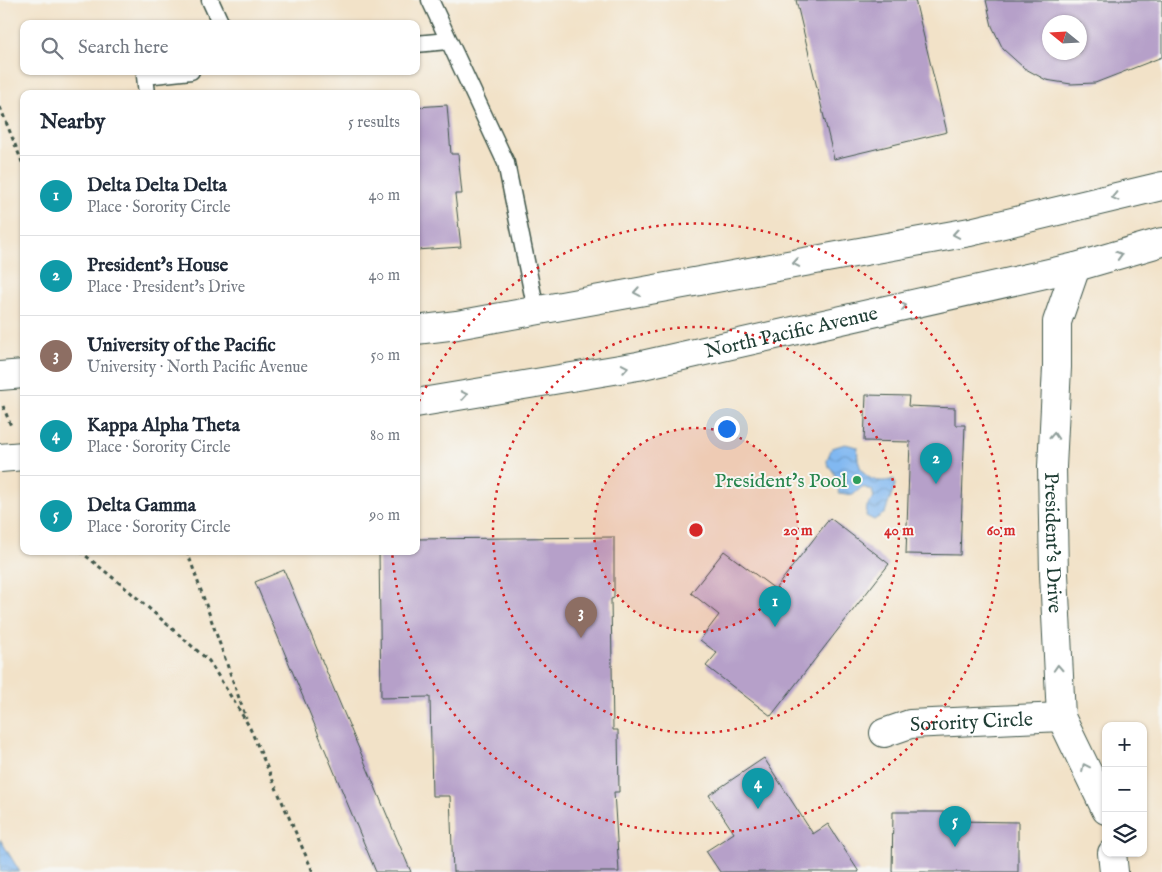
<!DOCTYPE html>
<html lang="en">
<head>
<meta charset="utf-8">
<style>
	body { margin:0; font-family:"IM FELL English",serif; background:#f2f2f3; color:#1f2937 }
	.controls { position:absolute; right:15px; bottom:15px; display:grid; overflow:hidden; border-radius:10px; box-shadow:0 1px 4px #0004 }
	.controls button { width:45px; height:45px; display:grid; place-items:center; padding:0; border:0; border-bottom:1px solid #e0e1e3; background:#fff; color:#1f2937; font:25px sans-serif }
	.compass { position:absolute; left:1042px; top:15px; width:45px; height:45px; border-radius:50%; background:#fff; box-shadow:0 1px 4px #0004; rotate:288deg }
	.you { position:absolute; left:726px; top:428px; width:18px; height:18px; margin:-12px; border:4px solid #fff; border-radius:50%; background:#1a73e8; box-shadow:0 0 0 8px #1a73e833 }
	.badge { display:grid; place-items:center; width:32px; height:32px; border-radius:50%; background:#b5179e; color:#fff; font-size:16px; font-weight:700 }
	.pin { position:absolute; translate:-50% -41px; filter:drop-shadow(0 1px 2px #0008) }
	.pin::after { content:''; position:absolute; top:26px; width:18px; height:15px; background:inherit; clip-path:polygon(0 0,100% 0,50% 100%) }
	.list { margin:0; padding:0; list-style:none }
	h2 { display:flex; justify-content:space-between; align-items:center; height:65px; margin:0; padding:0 20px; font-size:21px }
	h2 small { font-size:16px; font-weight:400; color:#747a83 }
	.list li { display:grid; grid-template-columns:32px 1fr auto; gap:15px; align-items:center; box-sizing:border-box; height:80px; padding:0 20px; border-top:1px solid #e0e1e3 }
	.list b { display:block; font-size:19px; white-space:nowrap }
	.list p { margin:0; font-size:16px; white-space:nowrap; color:#747a83 }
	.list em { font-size:16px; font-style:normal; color:#747a83 }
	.icon { flex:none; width:28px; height:28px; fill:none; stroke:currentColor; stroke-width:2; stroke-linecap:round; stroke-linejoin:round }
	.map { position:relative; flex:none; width:1162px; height:872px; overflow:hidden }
	.search { position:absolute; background:#fff; box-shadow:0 1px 4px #0004; left:20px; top:20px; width:400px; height:55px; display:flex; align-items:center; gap:12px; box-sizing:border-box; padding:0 18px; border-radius:10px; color:#747a83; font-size:19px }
	.panel { position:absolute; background:#fff; box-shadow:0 1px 4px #0004; left:20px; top:90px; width:400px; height:465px; border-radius:10px }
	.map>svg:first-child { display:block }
	.water { fill:url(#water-waves); stroke:#507a92 }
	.building { fill:#b6a0c9; fill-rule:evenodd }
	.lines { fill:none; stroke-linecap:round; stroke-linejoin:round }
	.lane-casing { stroke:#3f564a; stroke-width:19 }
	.street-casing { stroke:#3f564a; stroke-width:30 }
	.secondary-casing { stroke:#3f564a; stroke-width:30 }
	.path { stroke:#3f564a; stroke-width:3; stroke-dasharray:4 4; stroke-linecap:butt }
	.lane { stroke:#fff; stroke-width:16 }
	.street { stroke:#fff; stroke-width:28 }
	.secondary { stroke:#fff; stroke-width:28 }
	.secondary-bridge-casing { stroke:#3f564a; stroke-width:30; stroke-linecap:butt }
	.secondary-bridge { stroke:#fff; stroke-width:28 }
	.oneway { stroke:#8f9e9a }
	.ring { fill:none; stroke:#d62828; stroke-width:2.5; stroke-dasharray:2.5 5 }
	.leisure-dot { fill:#2e9e5b; stroke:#f6f6f2; stroke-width:2 }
	.labels { text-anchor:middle; stroke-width:4; stroke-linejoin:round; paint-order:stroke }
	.street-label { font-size:20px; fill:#1f3d34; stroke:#f6f6f2 }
	.leisure-label { font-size:20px; fill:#27864d; stroke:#f6f6f2; text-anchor:end }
	.centre { fill:#d62828; stroke:#f6f6f2; stroke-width:2.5 }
	.ring-label { font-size:15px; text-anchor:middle; font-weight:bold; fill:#d62828; stroke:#f6f6f2; stroke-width:4; stroke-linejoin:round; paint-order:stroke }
</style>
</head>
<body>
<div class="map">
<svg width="1162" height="872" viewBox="0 0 1162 872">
	<defs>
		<pattern id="water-waves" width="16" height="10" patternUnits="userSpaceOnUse" patternTransform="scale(1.25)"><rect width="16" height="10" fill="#81b8f1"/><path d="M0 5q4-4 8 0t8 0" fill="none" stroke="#6997c4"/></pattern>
	</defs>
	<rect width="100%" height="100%" fill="#f6f6f2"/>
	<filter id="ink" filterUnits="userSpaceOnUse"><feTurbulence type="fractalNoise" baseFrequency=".02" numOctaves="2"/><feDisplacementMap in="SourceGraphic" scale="10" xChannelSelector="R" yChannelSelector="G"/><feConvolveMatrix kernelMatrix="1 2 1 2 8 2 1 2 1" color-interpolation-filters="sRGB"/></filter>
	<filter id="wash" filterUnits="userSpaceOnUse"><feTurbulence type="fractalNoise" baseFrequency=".0096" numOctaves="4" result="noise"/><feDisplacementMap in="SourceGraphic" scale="20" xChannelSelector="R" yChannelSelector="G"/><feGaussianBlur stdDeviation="1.12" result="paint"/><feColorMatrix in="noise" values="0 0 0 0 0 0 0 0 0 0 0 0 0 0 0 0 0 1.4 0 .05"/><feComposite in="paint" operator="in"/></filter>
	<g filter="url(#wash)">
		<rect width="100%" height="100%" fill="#f2e2c8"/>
		<g class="water">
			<path d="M845,444L858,447C855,471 870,487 894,479L895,485L885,513L874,520L866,516L867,506L874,498L872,490L862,487L853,495L839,493C838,488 838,481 836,477C829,461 822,469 832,448Z"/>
			<polygon points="0,839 20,872 0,872"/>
		</g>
		<g id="blocks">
			<g class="building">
				<polygon points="796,0 915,0 947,132 834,159"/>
				<path d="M986,0H1162V57L1095,83L1071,84L1046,80L1024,68L1003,49L992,26ZM1050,22H1080V52H1050Z"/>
				<polygon points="447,105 451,154 458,154 462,194 455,194 461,247 416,250 416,107"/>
				<polygon points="866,395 909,396 908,406 955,408 955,425 965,425 960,555 906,554 910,442 864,441"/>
				<polygon points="830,518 889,564 771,716 706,666 717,653 700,640 719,615 691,593 724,551 775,589"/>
				<polygon points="614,537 614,598 611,599 613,730 618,730 619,792 614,792 619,872 453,872 450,796 432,796 430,697 381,698 379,551 416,551 416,539"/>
				<polygon points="284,570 333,687 411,872 376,872 255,582"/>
				<polygon points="764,758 813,834 828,824 859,872 720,872 706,851 734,833 709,795"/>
				<polygon points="893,812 954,812 954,821 1018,822 1018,872 892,872"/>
			</g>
		</g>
	</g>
	<g filter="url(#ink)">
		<use href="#blocks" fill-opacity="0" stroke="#3f564a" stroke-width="1"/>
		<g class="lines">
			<defs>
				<g id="lane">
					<polyline points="210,0 221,24"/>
					<polyline points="430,0 506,163 536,310"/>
					<polyline points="416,44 448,41"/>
					<polyline points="147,94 145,76 191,71"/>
				</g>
				<g id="street">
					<path id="s1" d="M1076,267L1057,322V367L1052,467L1054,574L1061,717L1106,810"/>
					<path id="s2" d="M884,733L910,724L1061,717"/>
					<polyline points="1112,853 1114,872"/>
				</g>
				<g id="secondary">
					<polyline points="416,330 457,325 970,232 1162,186"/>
					<polyline points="0,376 24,374"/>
					<path id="s3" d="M416,403L638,366L1076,267L1162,242"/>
				</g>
			</defs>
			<use href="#lane" class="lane-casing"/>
			<use href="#street" class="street-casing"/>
			<use href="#secondary" class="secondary-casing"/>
			<g class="path">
				<polyline points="0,107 24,167"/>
				<polyline points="3,406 11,426"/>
				<polyline points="80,551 128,590 209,661 249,726 313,872"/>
				<polyline points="187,551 246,718"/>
			</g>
			<use href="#lane" class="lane"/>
			<use href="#street" class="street"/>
			<use href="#secondary" class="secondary"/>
			<defs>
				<polyline id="secondary-bridge" points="0,458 24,456"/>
			</defs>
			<use href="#secondary-bridge" class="secondary-bridge-casing"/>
			<use href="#secondary-bridge" class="secondary-bridge"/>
		</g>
		<defs><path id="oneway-chevron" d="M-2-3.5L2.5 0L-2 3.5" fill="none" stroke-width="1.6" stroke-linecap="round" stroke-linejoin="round" transform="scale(1.25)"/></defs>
		<g class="oneway">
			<use href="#oneway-chevron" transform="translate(1115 197) rotate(167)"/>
			<use href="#oneway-chevron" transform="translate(956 234) rotate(170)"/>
			<use href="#oneway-chevron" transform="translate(1119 255) rotate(-16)"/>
			<use href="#oneway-chevron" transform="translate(796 263) rotate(170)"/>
			<use href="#oneway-chevron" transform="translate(637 292) rotate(170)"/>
			<use href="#oneway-chevron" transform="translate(903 306) rotate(-13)"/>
			<use href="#oneway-chevron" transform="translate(625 368) rotate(-10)"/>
			<use href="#oneway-chevron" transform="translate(464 395) rotate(-10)"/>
			<use href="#oneway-chevron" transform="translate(1054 436) rotate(-87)"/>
			<use href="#oneway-chevron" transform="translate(1058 668) rotate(-93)"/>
			<use href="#oneway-chevron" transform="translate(1085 767) rotate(-116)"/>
		</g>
	</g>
	<circle cx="696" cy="530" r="102" fill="#d62828" fill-opacity=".12"/>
	<g class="ring">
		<circle cx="696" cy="530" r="102"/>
		<circle cx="696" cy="530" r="203"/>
		<path d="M416 408A305 305 0 1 1 392 551"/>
	</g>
	<circle class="leisure-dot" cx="857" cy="480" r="5"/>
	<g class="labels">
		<g class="street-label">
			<text dy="7" stroke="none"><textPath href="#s3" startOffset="382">North Pacific Avenue</textPath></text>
			<text dy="7" stroke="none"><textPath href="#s1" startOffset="279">President's Drive</textPath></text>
			<text dy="7" stroke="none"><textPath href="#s2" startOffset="89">Sorority Circle</textPath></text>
		</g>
		<g class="leisure-label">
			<text x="847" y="487">President's Pool</text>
		</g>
	</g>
	<circle cx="696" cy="530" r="8" class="centre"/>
	<g class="ring-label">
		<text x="798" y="535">20 m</text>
		<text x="899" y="535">40 m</text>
		<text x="1001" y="535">60 m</text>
	</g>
</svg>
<div class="controls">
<button>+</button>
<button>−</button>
<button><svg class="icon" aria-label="layers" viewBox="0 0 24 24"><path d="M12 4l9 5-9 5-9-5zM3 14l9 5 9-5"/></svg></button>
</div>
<svg class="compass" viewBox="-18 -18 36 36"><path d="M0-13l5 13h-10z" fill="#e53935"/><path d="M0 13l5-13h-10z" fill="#747a83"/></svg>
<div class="you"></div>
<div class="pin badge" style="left:775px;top:627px;background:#0f9aa8">1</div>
<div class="pin badge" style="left:936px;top:484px;background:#0f9aa8">2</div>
<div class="pin badge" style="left:581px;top:638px;background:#8d6e63">3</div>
<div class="pin badge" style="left:758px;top:809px;background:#0f9aa8">4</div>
<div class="pin badge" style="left:955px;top:847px;background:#0f9aa8">5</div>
<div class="search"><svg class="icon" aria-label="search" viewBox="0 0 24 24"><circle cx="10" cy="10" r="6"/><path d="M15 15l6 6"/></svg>Search here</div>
<section class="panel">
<h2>Nearby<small>5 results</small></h2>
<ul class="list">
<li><span class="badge" style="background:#0f9aa8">1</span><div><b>Delta Delta Delta</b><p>Place · Sorority Circle</p></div><em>40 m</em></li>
<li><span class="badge" style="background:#0f9aa8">2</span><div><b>President's House</b><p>Place · President's Drive</p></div><em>40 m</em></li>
<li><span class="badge" style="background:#8d6e63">3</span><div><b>University of the Pacific</b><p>University · North Pacific Avenue</p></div><em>50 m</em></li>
<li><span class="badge" style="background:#0f9aa8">4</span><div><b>Kappa Alpha Theta</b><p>Place · Sorority Circle</p></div><em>80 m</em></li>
<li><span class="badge" style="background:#0f9aa8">5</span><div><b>Delta Gamma</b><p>Place · Sorority Circle</p></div><em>90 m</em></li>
</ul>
</section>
</div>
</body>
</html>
